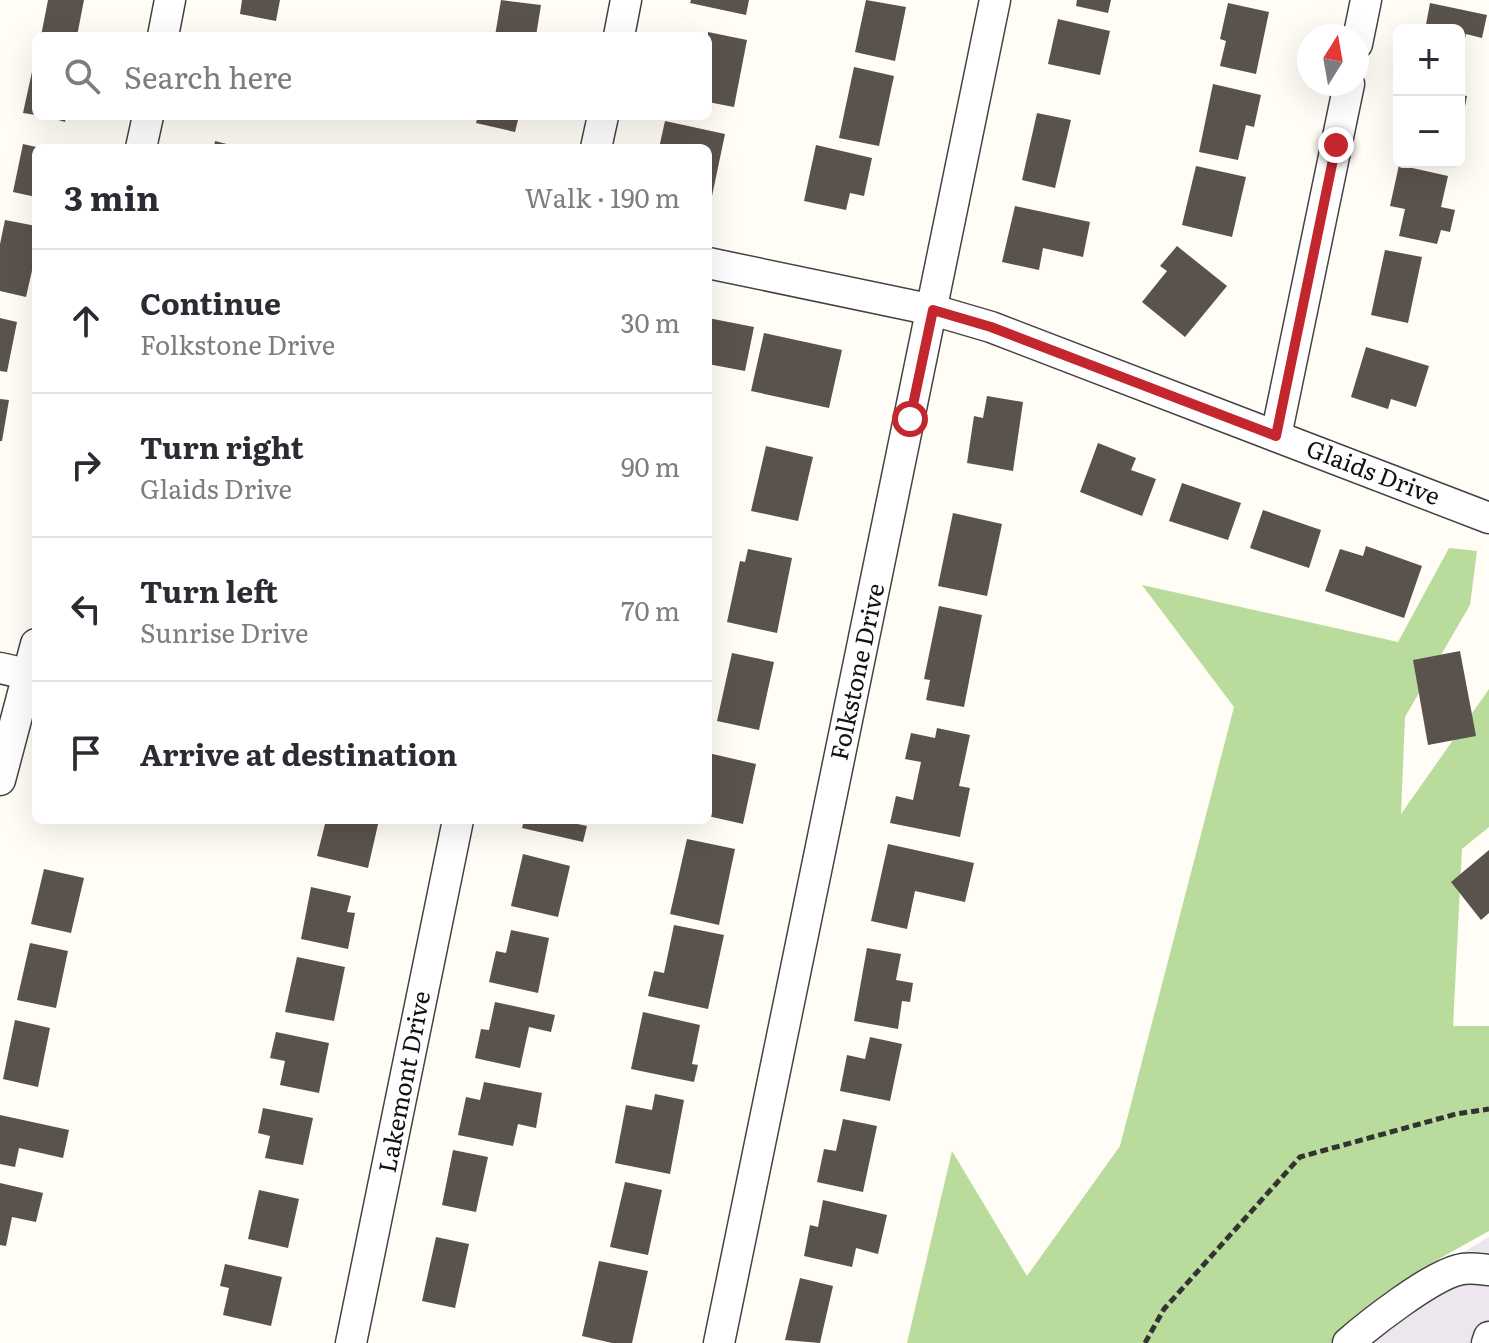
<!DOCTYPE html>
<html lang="en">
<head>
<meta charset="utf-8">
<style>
	body { margin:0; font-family:Literata,serif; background:#f7f7f7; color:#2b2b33 }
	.controls { position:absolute; right:24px; top:24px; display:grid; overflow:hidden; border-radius:12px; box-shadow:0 8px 32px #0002 }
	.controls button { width:72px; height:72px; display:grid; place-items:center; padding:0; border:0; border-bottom:2px solid #e1e1e2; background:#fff; color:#2b2b33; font:40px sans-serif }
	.compass { position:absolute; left:1297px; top:24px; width:72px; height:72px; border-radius:50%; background:#fff; box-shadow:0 8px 32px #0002; rotate:11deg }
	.stop { position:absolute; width:24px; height:24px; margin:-18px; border:6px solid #c4262e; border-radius:50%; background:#fff }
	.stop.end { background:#c4262e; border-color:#fff; box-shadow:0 2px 8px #0008 }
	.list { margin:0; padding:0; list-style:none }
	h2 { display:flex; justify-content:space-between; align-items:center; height:104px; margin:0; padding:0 32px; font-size:34px }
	h2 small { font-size:26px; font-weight:400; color:#7c7c81 }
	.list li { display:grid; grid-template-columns:52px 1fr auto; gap:24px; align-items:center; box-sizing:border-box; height:144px; padding:0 32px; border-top:2px solid #e1e1e2 }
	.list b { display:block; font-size:30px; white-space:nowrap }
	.list p { margin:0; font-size:26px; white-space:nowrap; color:#7c7c81 }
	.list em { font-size:26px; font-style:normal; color:#7c7c81 }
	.icon { flex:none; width:44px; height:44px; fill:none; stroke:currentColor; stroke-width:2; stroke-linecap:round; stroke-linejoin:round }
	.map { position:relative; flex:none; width:1489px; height:1343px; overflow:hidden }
	.search { position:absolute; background:#fff; box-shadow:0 8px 32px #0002; left:32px; top:32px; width:680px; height:88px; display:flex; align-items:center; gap:20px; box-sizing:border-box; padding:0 28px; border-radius:12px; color:#7c7c81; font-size:30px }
	.panel { position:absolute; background:#fff; box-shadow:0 8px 32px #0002; left:32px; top:144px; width:680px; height:680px; border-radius:12px }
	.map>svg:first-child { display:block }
	.industrial { fill:#eee6ef }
	.forest { fill:#b9dc9c }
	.building { fill:#5a524d }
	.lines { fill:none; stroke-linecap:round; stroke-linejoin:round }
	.minor-casing { stroke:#444; stroke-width:33 }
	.path { stroke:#333; stroke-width:5; stroke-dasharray:8 4; stroke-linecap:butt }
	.minor { stroke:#fff; stroke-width:30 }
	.route { stroke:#c4262e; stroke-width:10 }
	.labels { text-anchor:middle; stroke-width:8; stroke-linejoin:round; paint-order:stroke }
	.street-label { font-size:24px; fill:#111; stroke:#fff }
</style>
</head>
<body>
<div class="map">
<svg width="1489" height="1343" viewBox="0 0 1489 1343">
	<rect width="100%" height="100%" fill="#fffdf5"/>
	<polygon class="industrial" points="1489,1237 1489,1343 1315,1343 1321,1335"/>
	<polygon class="forest" points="1449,548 1477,551 1470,605 1405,717 1401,814 1489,689 1489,827 1462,849 1453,1026 1489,1026 1489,1231 1435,1261 1331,1343 907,1343 952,1151 1027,1276 1120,1146 1234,707 1142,585 1398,642"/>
	<g class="building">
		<polygon points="48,0 84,0 77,36 41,36"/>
		<polygon points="242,0 280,0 276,21 240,14"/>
		<polygon points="501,0 541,5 536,36 495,36"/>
		<polygon points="691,0 749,0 746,15 690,3"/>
		<polygon points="866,0 906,7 895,61 855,52"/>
		<polygon points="1077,0 1111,0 1108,13 1076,6"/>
		<polygon points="1228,3 1269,12 1256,74 1220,66 1226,41 1220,39"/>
		<polygon points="1430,3 1487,15 1482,38 1466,34 1460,60 1459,30 1425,30"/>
		<polygon points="1058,19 1110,31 1100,75 1048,64"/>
		<polygon points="708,32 747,40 734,107 708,102"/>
		<polygon points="35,58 36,58 36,115 23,113"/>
		<polygon points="854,67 894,76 879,146 839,138"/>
		<polygon points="1213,84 1261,95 1254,127 1246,125 1238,160 1199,152"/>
		<polygon points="1459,95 1467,96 1463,117 1459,116"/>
		<polygon points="1037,113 1071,120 1055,188 1022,180"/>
		<polygon points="45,116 66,116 65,122"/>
		<polygon points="478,116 519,116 515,132 476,123"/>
		<polygon points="665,121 725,134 712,196 708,195 708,148 659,148"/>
		<polygon points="215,141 238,147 238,148 214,148"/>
		<polygon points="23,144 36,147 36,197 13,192"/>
		<polygon points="816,145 872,158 864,196 850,193 846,210 804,201"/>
		<polygon points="1399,165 1448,176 1441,207 1455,210 1450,232 1441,230 1437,244 1399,236 1405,209 1390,206"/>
		<polygon points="1196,166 1246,177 1232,237 1182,225"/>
		<polygon points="1015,206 1090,222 1083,257 1043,248 1039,270 1002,262"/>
		<polygon points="5,220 36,226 36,253 26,297 0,291 0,244"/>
		<polygon points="1177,246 1227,286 1185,337 1142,302 1167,271 1160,266"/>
		<polygon points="1385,250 1422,257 1408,323 1371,315"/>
		<polygon points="0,318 17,322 7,372 0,371"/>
		<polygon points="708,318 754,327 745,371 708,364"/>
		<polygon points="764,333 842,350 829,408 751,391"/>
		<polygon points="1366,347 1429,366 1416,407 1391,399 1388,409 1351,397"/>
		<polygon points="987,396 1023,402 1013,471 967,463 974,416 983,418"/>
		<polygon points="0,399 9,400 2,441 0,441"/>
		<polygon points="1098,443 1136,458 1131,470 1156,479 1142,516 1080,492"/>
		<polygon points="766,446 813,457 798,521 751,511"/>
		<polygon points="1182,483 1241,503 1228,540 1169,521"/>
		<polygon points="1263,510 1321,530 1309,568 1250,548"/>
		<polygon points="953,513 1002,524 987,596 938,586"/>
		<polygon points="1366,546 1422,566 1404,618 1325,591 1340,549 1363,556"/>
		<polygon points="748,549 792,558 777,633 727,622 740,561 745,562"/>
		<polygon points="939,606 982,615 964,707 926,700 930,680 924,679"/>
		<polygon points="1460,651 1476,736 1428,745 1413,660"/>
		<polygon points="732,653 774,662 759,730 717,721"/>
		<polygon points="937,728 970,735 959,786 970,788 960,837 890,823 896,796 913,800 921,762 905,759 911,733 935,738"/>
		<polygon points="708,753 756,764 743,824 708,816"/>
		<polygon points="326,820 379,820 368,868 317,856"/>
		<polygon points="524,820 569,820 568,822 587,826 583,842 522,828"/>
		<polygon points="687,839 735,849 719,925 670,914"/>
		<polygon points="888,844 974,863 965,902 915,891 907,929 871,921"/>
		<polygon points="1489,850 1489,913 1481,920 1451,882"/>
		<polygon points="523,854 570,866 558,917 511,906"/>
		<polygon points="44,869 84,878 71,933 31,924"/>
		<polygon points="311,887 351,896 347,912 355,913 348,949 301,939"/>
		<polygon points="674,925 724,935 708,1009 648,996 654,971 664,973"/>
		<polygon points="511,930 549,938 538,993 489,982 496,951 506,953"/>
		<polygon points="30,943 68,951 56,1008 17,1000"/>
		<polygon points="867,948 901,954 896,980 913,983 910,1002 902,1001 898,1029 854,1021"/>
		<polygon points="297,957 345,967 334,1021 285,1012"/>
		<polygon points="495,1002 555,1015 551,1032 529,1027 520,1068 475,1058 481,1029 489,1030"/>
		<polygon points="643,1012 700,1025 692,1064 698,1065 694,1082 631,1069"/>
		<polygon points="15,1020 50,1028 38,1087 3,1079"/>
		<polygon points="276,1032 329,1043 319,1093 280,1085 285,1061 270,1058"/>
		<polygon points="870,1037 902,1044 890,1101 840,1091 847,1055 865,1059"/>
		<polygon points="484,1082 542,1093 536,1128 518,1124 513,1146 458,1135 466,1097 480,1100"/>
		<polygon points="655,1094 684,1100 670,1174 615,1163 626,1105 652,1110"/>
		<polygon points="263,1108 313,1118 303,1165 265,1158 270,1136 258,1133"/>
		<polygon points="0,1115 69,1130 63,1158 19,1148 15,1167 0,1164"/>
		<polygon points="843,1119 877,1126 863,1192 817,1182 824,1149 836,1151"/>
		<polygon points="453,1150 488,1157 476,1212 442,1205"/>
		<polygon points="625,1182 662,1190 648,1255 610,1247"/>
		<polygon points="0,1183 43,1193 36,1222 12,1217 6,1246 0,1245"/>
		<polygon points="259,1190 299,1199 288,1248 248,1239"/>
		<polygon points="823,1200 887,1215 878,1254 856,1248 852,1267 804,1256 810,1225 818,1227"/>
		<polygon points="436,1237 469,1244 455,1308 422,1301"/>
		<polygon points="599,1261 648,1271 632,1343 612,1343 582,1336"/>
		<polygon points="225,1264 282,1277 271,1326 223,1315 229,1288 220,1286"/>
		<polygon points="800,1278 833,1286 820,1343 785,1340"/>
	</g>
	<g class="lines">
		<defs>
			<g id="minor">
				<polyline points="163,36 170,0"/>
				<polyline points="619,36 626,0"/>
				<polyline points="1357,44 1366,0"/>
				<polyline points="141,148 148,116"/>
				<polyline points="596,148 603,116"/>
				<polyline points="708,263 933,310 991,327 1489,518"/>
				<polyline points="1276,436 1349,84"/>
				<polyline points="0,668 36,676"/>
				<polyline points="0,780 36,644"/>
				<polyline points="351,1343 458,820"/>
				<polyline points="719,1343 995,0"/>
				<path d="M1348,1343C1371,1323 1430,1277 1458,1270C1468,1267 1479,1269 1489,1270"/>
				<polyline points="1487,1343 1489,1337"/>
			</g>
		</defs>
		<use href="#minor" class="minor-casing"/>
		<polyline class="path" points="1145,1343 1164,1309 1300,1157 1456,1114 1489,1109"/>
		<use href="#minor" class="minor"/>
	</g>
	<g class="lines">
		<polyline class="route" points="910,419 933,310 991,327 1276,436 1336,145"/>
	</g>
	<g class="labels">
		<g class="street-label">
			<text transform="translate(1373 473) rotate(21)" y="8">Glaids Drive</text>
			<text transform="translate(858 672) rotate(-78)" y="8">Folkstone Drive</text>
			<text transform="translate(405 1082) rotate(-79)" y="8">Lakemont Drive</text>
		</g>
	</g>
</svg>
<div class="controls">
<button>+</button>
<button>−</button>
</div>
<svg class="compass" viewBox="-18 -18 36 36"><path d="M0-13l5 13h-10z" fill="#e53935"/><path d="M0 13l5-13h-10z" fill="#7c7c81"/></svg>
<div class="stop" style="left:910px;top:419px"></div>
<div class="stop end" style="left:1336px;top:145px"></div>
<div class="search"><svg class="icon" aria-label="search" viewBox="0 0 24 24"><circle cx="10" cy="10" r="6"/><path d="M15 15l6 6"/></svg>Search here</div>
<section class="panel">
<h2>3 min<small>Walk · 190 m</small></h2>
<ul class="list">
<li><svg class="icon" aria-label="ahead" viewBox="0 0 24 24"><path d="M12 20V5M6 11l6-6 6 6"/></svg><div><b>Continue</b><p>Folkstone Drive</p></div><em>30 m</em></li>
<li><svg class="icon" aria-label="right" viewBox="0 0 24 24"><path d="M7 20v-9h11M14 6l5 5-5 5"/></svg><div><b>Turn right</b><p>Glaids Drive</p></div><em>90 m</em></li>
<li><svg class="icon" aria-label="left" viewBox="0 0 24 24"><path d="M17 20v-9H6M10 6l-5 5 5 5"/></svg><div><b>Turn left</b><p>Sunrise Drive</p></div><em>70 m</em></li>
<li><svg class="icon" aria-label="arrive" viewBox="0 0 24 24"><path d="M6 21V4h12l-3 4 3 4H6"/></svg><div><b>Arrive at destination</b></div></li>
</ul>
</section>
</div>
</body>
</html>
